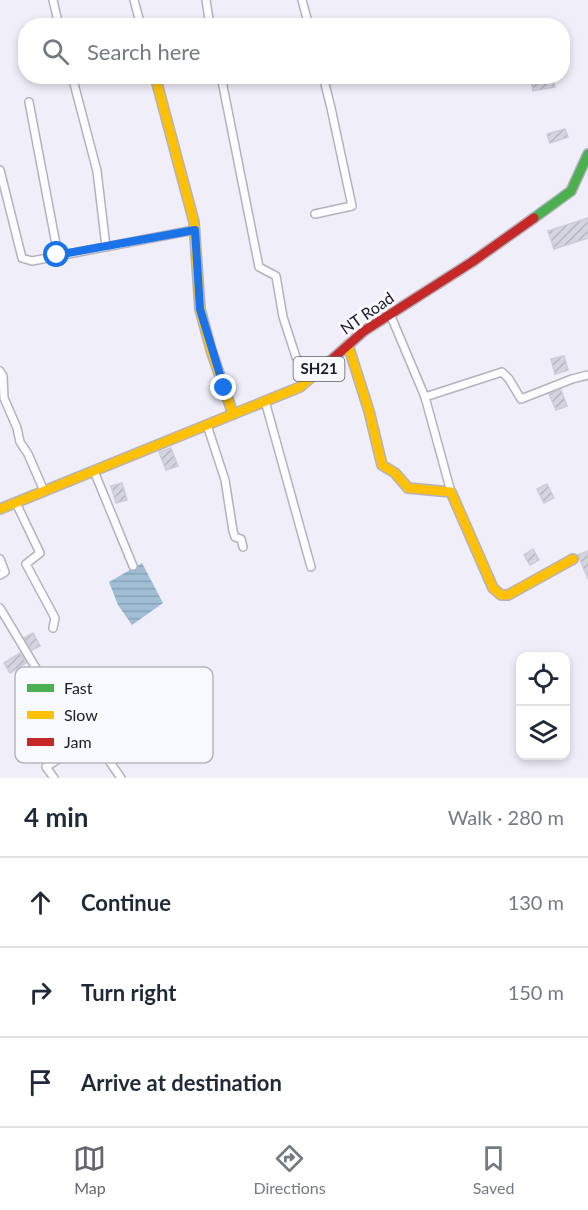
<!DOCTYPE html>
<html lang="en">
<head>
<meta charset="utf-8">
<style>
	body { margin:0; font-family:Lato,sans-serif; background:#f2f2f3; color:#1f2937 }
	.controls { position:absolute; right:18px; bottom:18px; display:grid; overflow:hidden; border-radius:12px; box-shadow:0 3px 9px #0003 }
	.controls button { width:54px; height:54px; display:grid; place-items:center; padding:0; border:0; border-bottom:2px solid #e0e1e3; background:#fff; color:#1f2937; font:30px sans-serif }
	.stop { position:absolute; width:18px; height:18px; margin:-14px; border:4px solid #1a73e8; border-radius:50%; background:#fff }
	.stop.end { background:#1a73e8; border-color:#fff; box-shadow:0 2px 6px #0008 }
	.list { margin:0; padding:0; list-style:none }
	h2 { display:flex; justify-content:space-between; align-items:center; height:78px; margin:0; padding:0 24px; font-size:26px }
	h2 small { font-size:20px; font-weight:400; color:#747a83 }
	.list li { display:grid; grid-template-columns:39px 1fr auto; gap:18px; align-items:center; box-sizing:border-box; height:90px; padding:0 24px; border-top:2px solid #e0e1e3 }
	.list b { display:block; font-size:22px; white-space:nowrap }
	.list em { font-size:20px; font-style:normal; color:#747a83 }
	.icon { flex:none; width:33px; height:33px; fill:none; stroke:currentColor; stroke-width:2; stroke-linecap:round; stroke-linejoin:round }
	.map { position:relative; flex:none; width:588px; height:778px; overflow:hidden }
	.search { position:absolute; background:#fff; box-shadow:0 3px 9px #0003; left:18px; right:18px; top:18px; height:66px; display:flex; align-items:center; gap:15px; box-sizing:border-box; padding:0 21px; border-radius:24px; color:#747a83; font-size:22px }
	.sheet { height:348px; background:#fff }
	nav { display:flex; justify-content:space-around; align-items:center; box-sizing:border-box; height:84px; border-top:2px solid #e0e1e3; background:#fff; font-size:16px; color:#747a83 }
	nav a { display:grid; justify-items:center; gap:3px }
	nav .on { color:#666570 }
	.map>svg:first-child { display:block }
	.water { fill:url(#water-rules) }
	.building { fill:url(#building-hatch); stroke:#cdccd7; stroke-width:1.5 }
	.lines { fill:none; stroke-linecap:round; stroke-linejoin:round }
	.street-casing { stroke:#b3b2bd; stroke-width:10 }
	.fast-casing { stroke:#b3b2bd; stroke-width:12 }
	.slow-casing { stroke:#b3b2bd; stroke-width:12 }
	.jam-casing { stroke:#b3b2bd; stroke-width:12 }
	.street { stroke:#fdfcfe; stroke-width:7 }
	.fast { stroke:#4caf50; stroke-width:9 }
	.slow { stroke:#ffc107; stroke-width:9 }
	.jam { stroke:#c62828; stroke-width:9 }
	.route { stroke:#1a73e8; stroke-width:8 }
	.labels { text-anchor:middle; stroke-width:6; stroke-linejoin:round; paint-order:stroke }
	.shield { fill:#f8f8ff; stroke:#5e5d68; stroke-width:1.5 }
	.shield-label { font-size:15px; font-weight:bold; fill:#1c1b27 }
	.street-label { font-size:16px; fill:#1c1b27; stroke:#f8f8ff }
	.key { fill:#f8f8ff; stroke:#b6b6be; stroke-width:1.5 }
	.key-label { font-size:16px; fill:#1c1b27 }
</style>
</head>
<body>
<div class="map">
<svg width="588" height="778" viewBox="0 0 588 778">
	<defs>
		<pattern id="water-rules" width="6" height="5" patternUnits="userSpaceOnUse" patternTransform="scale(1.5)"><rect width="6" height="5" fill="#9fbed4"/><path d="M0 2.5h6" fill="none" stroke="#88a3b6"/></pattern>
		<pattern id="building-hatch" width="6" height="6" patternUnits="userSpaceOnUse" patternTransform="scale(1.5)"><rect width="6" height="6" fill="#d5d4e1"/><path d="M-1 1l2-2M0 6l6-6M5 7l2-2" fill="none" stroke="#b6b5c1"/></pattern>
	</defs>
	<rect width="100%" height="100%" fill="#efeef9"/>
	<polygon class="water" points="142,563 163,603 132,625 118,605 109,582"/>
	<g class="building">
		<polygon points="549,76 553,76 555,87 533,91 531,80"/>
		<polygon points="565,129 568,137 550,143 547,134"/>
		<polygon points="588,218 588,238 554,249 548,231"/>
		<polygon points="564,356 568,370 555,374 551,359"/>
		<polygon points="561,390 567,406 556,410 549,394"/>
		<polygon points="171,448 178,466 166,470 159,452"/>
		<polygon points="122,483 127,500 116,503 111,486"/>
		<polygon points="547,484 554,498 544,503 537,489"/>
		<polygon points="533,549 539,560 530,565 524,555"/>
		<polygon points="588,551 588,579 578,555"/>
		<polygon points="33,633 40,646 32,650 24,638"/>
		<polygon points="20,653 26,663 10,673 4,663"/>
	</g>
	<g class="lines">
		<defs>
			<g id="street">
				<polyline points="53,0 59,26"/>
				<polyline points="134,0 141,26"/>
				<polyline points="206,0 210,26"/>
				<polyline points="302,0 309,26"/>
				<polyline points="72,76 97,171 106,247"/>
				<polyline points="221,76 259,267 276,276 283,317 296,357 311,377"/>
				<polyline points="29,102 58,255"/>
				<polyline points="0,170 22,258 32,261 194,230"/>
				<polyline points="315,214 352,206 331,108 323,76"/>
				<polyline points="390,314 425,397 502,372 509,379 521,399 572,379 588,375"/>
				<polyline points="0,371 3,376 4,398 17,428 20,442 28,454 44,491"/>
				<polyline points="425,397 451,492"/>
				<polyline points="265,401 311,567"/>
				<polyline points="207,425 225,480 233,531 235,537 241,539 243,547"/>
				<polyline points="94,471 133,566"/>
				<polyline points="16,503 40,553 26,564 55,618 53,628"/>
				<polyline points="0,559 5,572 0,575"/>
				<polyline points="0,608 79,740 80,745 46,767 54,778"/>
				<polyline points="79,740 91,735 121,778"/>
			</g>
			<polyline id="fast" points="534,218 571,191 588,154"/>
			<g id="slow">
				<polyline points="155,76 194,222 200,309 211,350 233,414"/>
				<polyline points="348,345 369,411 382,465 395,473 408,488 451,492 493,588 501,595 508,595 573,559"/>
				<polyline points="0,509 300,387 320,370"/>
			</g>
			<polyline id="jam" points="320,370 364,331 472,262 534,218"/>
		</defs>
		<use href="#street" class="street-casing"/>
		<use href="#fast" class="fast-casing"/>
		<use href="#slow" class="slow-casing"/>
		<use href="#jam" class="jam-casing"/>
		<use href="#street" class="street"/>
		<use href="#fast" class="fast"/>
		<use href="#slow" class="slow"/>
		<use href="#jam" class="jam"/>
	</g>
	<g class="lines">
		<polyline class="route" points="57,255 195,230 200,309 224,388"/>
	</g>
	<g class="labels">
		<rect class="shield" x="293.5" y="357" width="51" height="24" rx="4.5"/>
		<g class="shield-label">
			<text x="319" y="374">SH21</text>
		</g>
		<g class="street-label">
			<text transform="translate(367 313) rotate(-35)" y="6">NT Road</text>
		</g>
	</g>
	<rect x="15" y="667" width="198" height="96" rx="9" class="key"/>
	<rect x="27" y="684" width="27" height="8" fill="#4caf50"/>
	<rect x="27" y="711" width="27" height="8" fill="#ffc107"/>
	<rect x="27" y="738" width="27" height="8" fill="#c62828"/>
	<g class="key-label">
		<text x="64" y="694">Fast</text>
		<text x="64" y="721">Slow</text>
		<text x="64" y="748">Jam</text>
	</g>
</svg>
<div class="controls">
<button><svg class="icon" aria-label="locate" viewBox="0 0 24 24"><circle cx="12" cy="12" r="6"/><path d="M12 2v4M12 18v4M2 12h4M18 12h4"/></svg></button>
<button><svg class="icon" aria-label="layers" viewBox="0 0 24 24"><path d="M12 4l9 5-9 5-9-5zM3 14l9 5 9-5"/></svg></button>
</div>
<div class="stop" style="left:57px;top:255px"></div>
<div class="stop end" style="left:224px;top:388px"></div>
<div class="search"><svg class="icon" aria-label="search" viewBox="0 0 24 24"><circle cx="10" cy="10" r="6"/><path d="M15 15l6 6"/></svg>Search here</div>
</div>
<section class="sheet">
<h2>4 min<small>Walk · 280 m</small></h2>
<ul class="list">
<li><svg class="icon" aria-label="ahead" viewBox="0 0 24 24"><path d="M12 20V5M6 11l6-6 6 6"/></svg><div><b>Continue</b></div><em>130 m</em></li>
<li><svg class="icon" aria-label="right" viewBox="0 0 24 24"><path d="M7 20v-9h11M14 6l5 5-5 5"/></svg><div><b>Turn right</b></div><em>150 m</em></li>
<li><svg class="icon" aria-label="arrive" viewBox="0 0 24 24"><path d="M6 21V4h12l-3 4 3 4H6"/></svg><div><b>Arrive at destination</b></div></li>
</ul>
</section>
<nav>
<a class="on"><svg class="icon" aria-label="map" viewBox="0 0 24 24"><path d="M3 6l6-2 6 2 6-2v14l-6 2-6-2-6 2zM9 4v14M15 6v14"/></svg>Map</a>
<a><svg class="icon" aria-label="directions" viewBox="0 0 24 24"><path d="M12 3l9 9-9 9-9-9zM9 14v-3h6M13 9l2 2-2 2"/></svg>Directions</a>
<a><svg class="icon" aria-label="saved" viewBox="0 0 24 24"><path d="M7 4h10v16l-5-4-5 4z"/></svg>Saved</a>
</nav>
</body>
</html>
